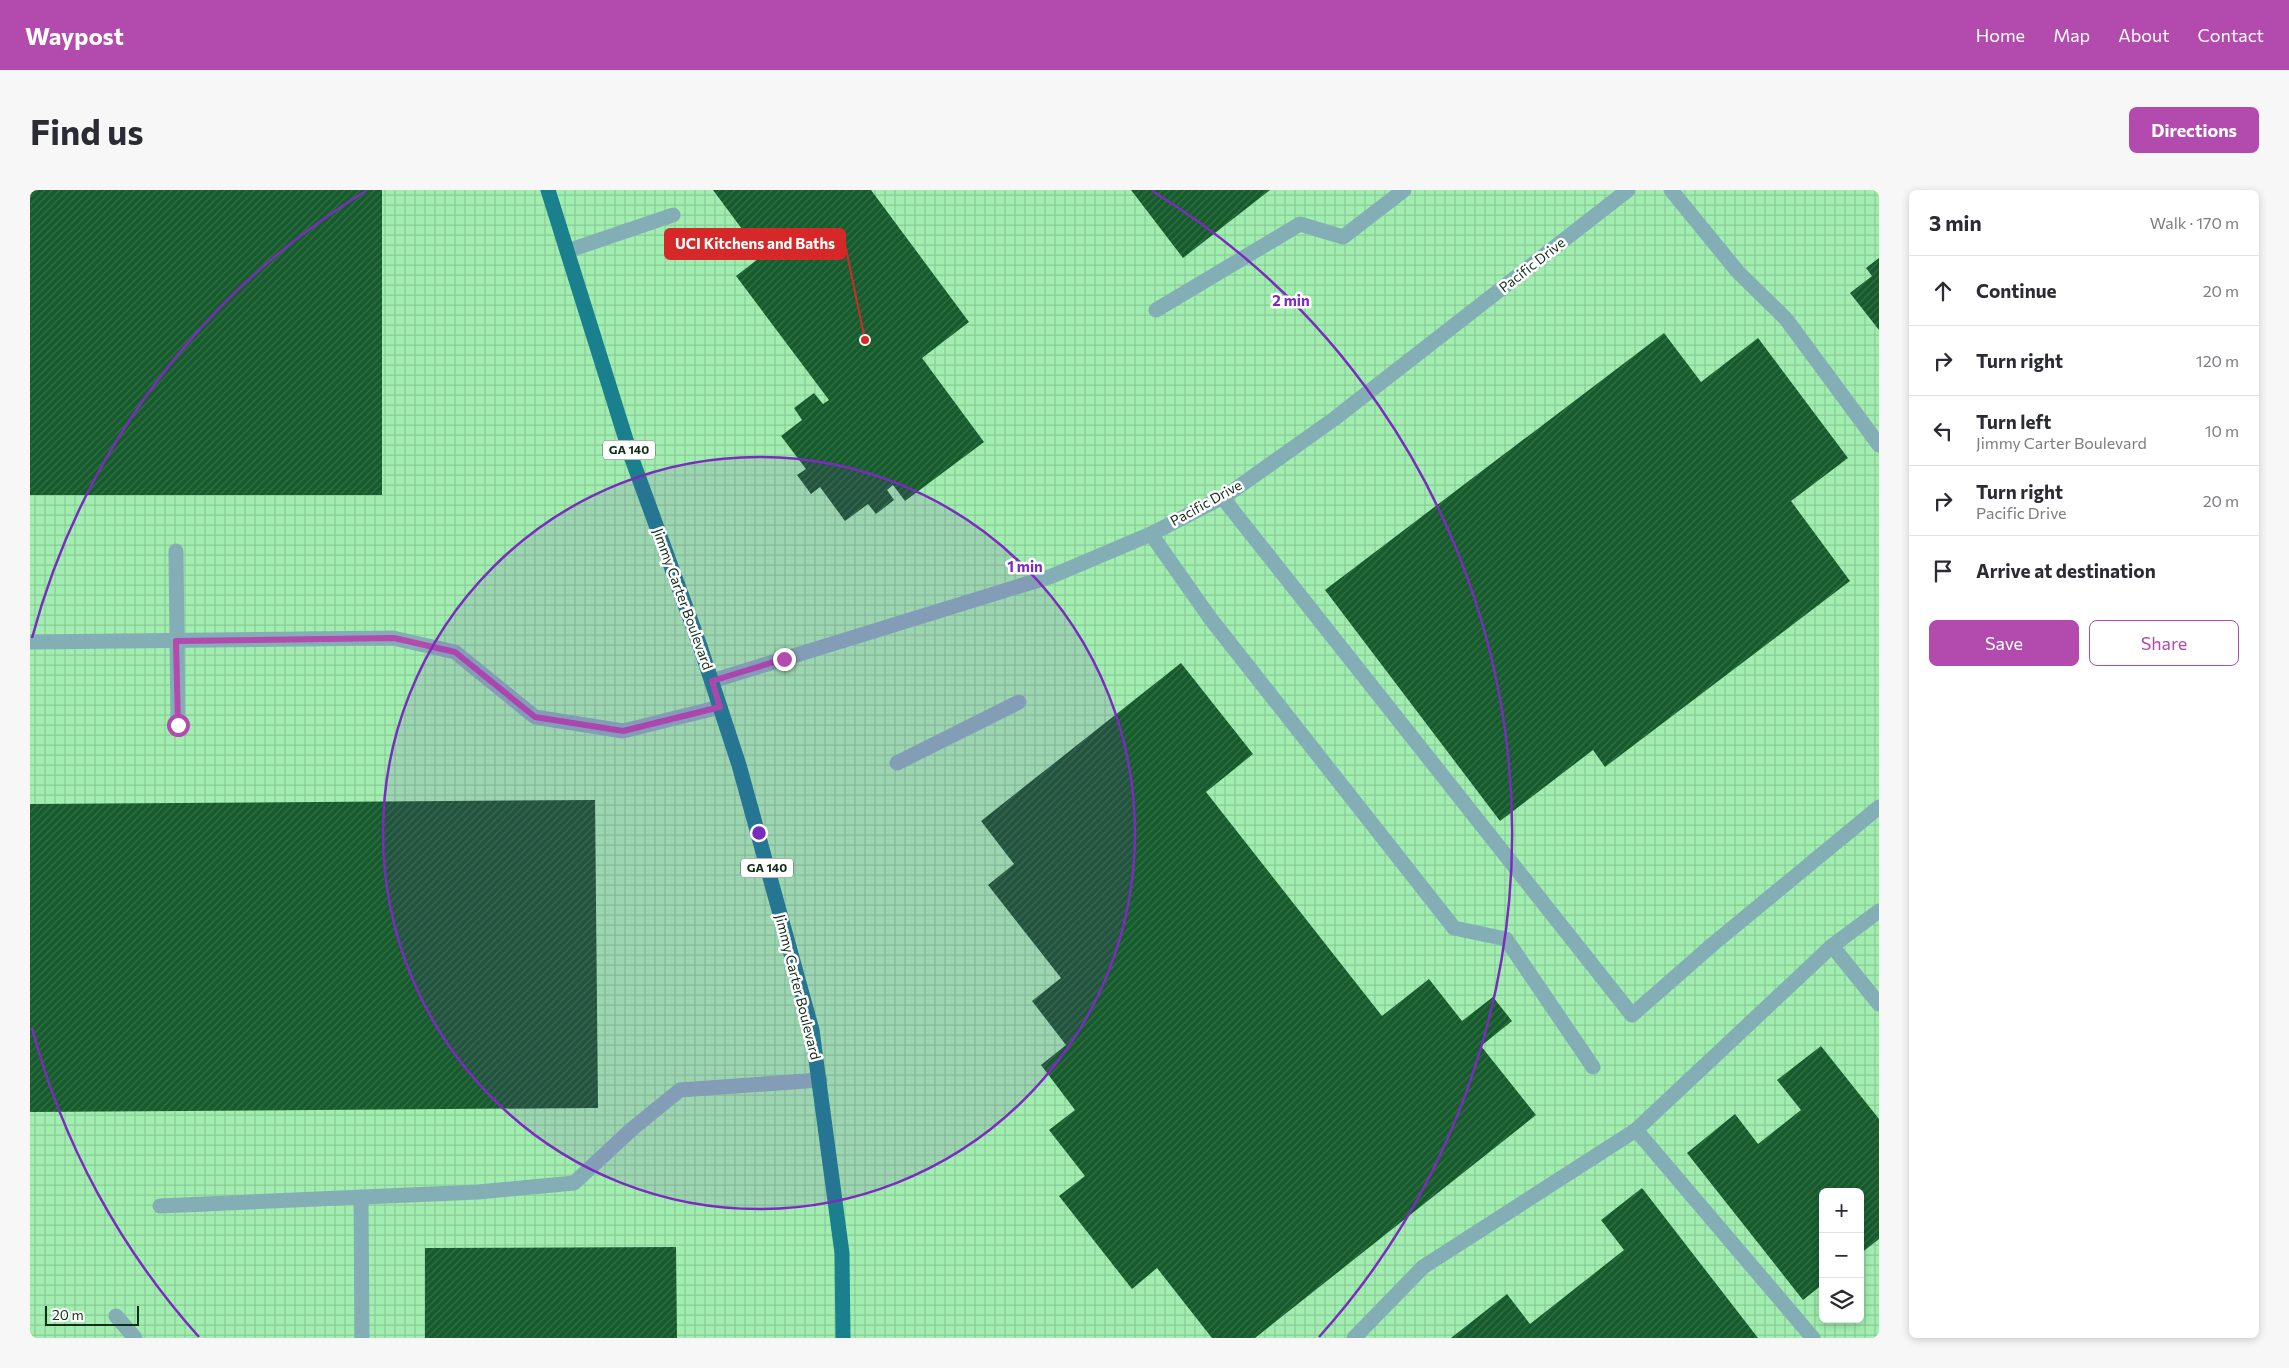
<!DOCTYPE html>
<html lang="en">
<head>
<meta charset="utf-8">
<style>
	body { margin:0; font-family:Commissioner,sans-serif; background:#f7f7f7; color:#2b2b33 }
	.controls { position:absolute; right:15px; bottom:15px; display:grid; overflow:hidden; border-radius:8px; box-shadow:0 2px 8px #0003 }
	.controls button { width:45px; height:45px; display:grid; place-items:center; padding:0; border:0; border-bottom:1px solid #e1e1e2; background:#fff; color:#2b2b33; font:25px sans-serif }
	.scale { position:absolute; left:15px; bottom:12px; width:94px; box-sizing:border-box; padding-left:5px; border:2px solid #132f1a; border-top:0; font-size:14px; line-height:18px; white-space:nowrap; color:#132f1a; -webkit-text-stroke:4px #fff; paint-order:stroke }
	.stop { position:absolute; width:15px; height:15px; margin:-11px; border:4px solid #b34aad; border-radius:50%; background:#fff }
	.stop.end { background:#b34aad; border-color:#fff; box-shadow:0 1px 5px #0008 }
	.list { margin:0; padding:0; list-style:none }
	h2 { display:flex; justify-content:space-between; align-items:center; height:65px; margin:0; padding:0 20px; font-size:21px }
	h2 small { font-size:16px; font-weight:400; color:#7c7c81 }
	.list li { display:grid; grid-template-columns:32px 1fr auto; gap:15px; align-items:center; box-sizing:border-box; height:70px; padding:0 20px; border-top:1px solid #e1e1e2 }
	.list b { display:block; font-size:19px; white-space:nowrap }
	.list p { margin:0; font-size:16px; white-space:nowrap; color:#7c7c81 }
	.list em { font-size:16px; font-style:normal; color:#7c7c81 }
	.actions { display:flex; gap:10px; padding:15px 20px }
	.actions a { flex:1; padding:11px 0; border:1px solid #b34aad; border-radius:8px; text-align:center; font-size:18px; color:#b34aad }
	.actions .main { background:#b34aad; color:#fff }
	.icon { flex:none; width:28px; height:28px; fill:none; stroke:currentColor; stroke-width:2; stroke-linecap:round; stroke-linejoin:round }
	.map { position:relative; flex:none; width:1849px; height:1148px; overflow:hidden; border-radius:8px }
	header { display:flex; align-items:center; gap:30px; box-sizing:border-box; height:70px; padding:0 25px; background:#b34aad; color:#fff }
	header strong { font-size:24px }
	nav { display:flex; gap:28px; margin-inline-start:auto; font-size:18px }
	.intro { display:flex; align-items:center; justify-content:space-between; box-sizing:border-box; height:120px; padding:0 30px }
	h1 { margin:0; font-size:35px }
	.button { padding:12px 22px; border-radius:8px; background:#b34aad; color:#fff; font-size:18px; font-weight:700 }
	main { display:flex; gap:30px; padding:0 30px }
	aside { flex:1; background:#fff; border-radius:8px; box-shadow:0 2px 8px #0003 }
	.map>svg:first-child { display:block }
	.industrial { fill:url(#industrial-grid); fill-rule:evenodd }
	.building { fill:url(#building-hatch) }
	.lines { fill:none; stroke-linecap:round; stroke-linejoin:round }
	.minor { stroke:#84aeb6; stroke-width:15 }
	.major { stroke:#1b808e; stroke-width:15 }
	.route { stroke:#b34aad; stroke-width:6 }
	.ring { fill:none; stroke:#7b2cbf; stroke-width:2.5 }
	.labels { text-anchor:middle; stroke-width:5; stroke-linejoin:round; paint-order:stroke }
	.shield { fill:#fff; stroke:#5a6d5f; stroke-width:1 }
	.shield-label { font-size:12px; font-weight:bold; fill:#132f1a }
	.street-label { font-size:14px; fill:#132f1a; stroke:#fff }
	.centre { fill:#7b2cbf; stroke:#fff; stroke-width:2.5 }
	.ring-label { font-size:15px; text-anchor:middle; font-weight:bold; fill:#7b2cbf; stroke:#fff; stroke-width:5; stroke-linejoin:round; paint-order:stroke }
	.leader { fill:none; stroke:#d62828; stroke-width:2 }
	.callout-dot { fill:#d62828; stroke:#fff; stroke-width:2 }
	.callout { fill:#d62828; stroke:#d62828; stroke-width:2 }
	.callout-label { font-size:15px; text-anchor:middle; font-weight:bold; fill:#fff }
</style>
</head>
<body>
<header>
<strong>Waypost</strong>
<nav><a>Home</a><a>Map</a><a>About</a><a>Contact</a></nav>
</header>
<div class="intro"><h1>Find us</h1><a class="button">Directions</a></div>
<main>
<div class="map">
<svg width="1849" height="1148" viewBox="0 0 1849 1148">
	<defs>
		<pattern id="industrial-grid" width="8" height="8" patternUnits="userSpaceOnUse" patternTransform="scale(1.25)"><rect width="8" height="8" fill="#a1eeb0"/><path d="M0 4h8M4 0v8" fill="none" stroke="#8acc97"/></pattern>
		<pattern id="building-hatch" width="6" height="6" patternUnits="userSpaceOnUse" patternTransform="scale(1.25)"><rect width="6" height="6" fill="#155b2c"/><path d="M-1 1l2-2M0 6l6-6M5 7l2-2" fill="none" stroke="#366f48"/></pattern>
	</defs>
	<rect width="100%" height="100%" fill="#b1f8bf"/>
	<path class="industrial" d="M0,0H1849V1148H0ZM1793,1002H1830V1129H1793Z"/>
	<g class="building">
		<rect x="0" y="0" width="352" height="305"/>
		<polygon points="683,0 841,0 939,132 892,168 954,252 875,311 863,295 857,300 864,310 846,324 838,314 815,331 790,297 781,304 767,285 776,279 751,246 772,230 764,218 784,203 793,214 799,210 706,86 732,66"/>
		<polygon points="1101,0 1240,0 1153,68"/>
		<polygon points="1849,68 1849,140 1820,103 1842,86 1836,78"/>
		<polygon points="1634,143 1671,192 1728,148 1818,268 1761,311 1820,391 1575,577 1563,560 1470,631 1295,400"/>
		<polygon points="1151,473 1223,564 1176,602 1352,826 1399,789 1432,831 1463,807 1482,831 1451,856 1506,925 1225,1148 1182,1148 1127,1078 1102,1099 1029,1006 1055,986 1019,940 1045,920 1011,875 1036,855 1002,811 1031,788 958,695 984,674 951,631"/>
		<polygon points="565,610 568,918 0,922 0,614"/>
		<polygon points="1791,856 1849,929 1849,1049 1830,1064 1830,1002 1793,1002 1793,1094 1773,1110 1657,963 1705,924 1728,954 1771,920 1747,890"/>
		<polygon points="1612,998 1728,1148 1421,1148 1477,1104 1500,1134 1594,1060 1571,1030"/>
		<polygon points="646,1057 647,1148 395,1148 395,1058"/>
	</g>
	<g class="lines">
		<g class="minor">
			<polyline points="1641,0 1708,82 1756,129 1849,255"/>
			<polyline points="537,61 643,25"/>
			<polyline points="1126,120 1270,34 1313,47 1374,0"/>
			<polyline points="1192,307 1602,825 1683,754 1849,617"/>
			<polyline points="1121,344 1180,428 1424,738 1476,749 1563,877"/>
			<polyline points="146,361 148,535"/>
			<polyline points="0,452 363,448 425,462 505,527 593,541 690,517"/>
			<polyline points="682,491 1022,386 1121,344 1197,305 1304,229 1598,0"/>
			<polyline points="867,573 989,512"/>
			<polyline points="1802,756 1849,814"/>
			<polyline points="1606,940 1783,1148"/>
			<polyline points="331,1007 332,1148"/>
			<polyline points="130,1016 448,1002 544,993 602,939 650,900 790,890"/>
			<polyline points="86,1126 105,1148"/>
			<polyline points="1324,1148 1393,1077 1606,940 1802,756 1849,721"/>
		</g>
		<polyline class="major" points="518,0 602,269 670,456 709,575 782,840 812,1063 813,1148"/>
	</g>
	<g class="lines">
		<polyline class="route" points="148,535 146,451 364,448 425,462 505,527 593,541 690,517 682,491 754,469"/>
	</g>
	<circle cx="729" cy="643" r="376" fill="#7b2cbf" fill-opacity=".12"/>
	<g class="ring">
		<circle cx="729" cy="643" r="376"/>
		<path d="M169 1147A753 753 0 0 1 2 838M2 448A753 753 0 0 1 336 1M1122 1A753 753 0 0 1 1289 1147"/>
	</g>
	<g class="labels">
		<g class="shield">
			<rect x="573" y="250.5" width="52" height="19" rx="4"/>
			<rect x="711" y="668.5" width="52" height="19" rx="4"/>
		</g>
		<g class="shield-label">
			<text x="599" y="264">GA 140</text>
			<text x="737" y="682">GA 140</text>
		</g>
		<g class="street-label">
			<text transform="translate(1502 75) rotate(-38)" y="5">Pacific Drive</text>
			<text transform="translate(1176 313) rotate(-29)" y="5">Pacific Drive</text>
			<text transform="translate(653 409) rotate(70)" y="5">Jimmy Carter Boulevard</text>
			<text transform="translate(768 797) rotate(76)" y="5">Jimmy Carter Boulevard</text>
		</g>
	</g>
	<circle cx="729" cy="643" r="8" class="centre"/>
	<g class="ring-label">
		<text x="1261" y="116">2 min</text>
		<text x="995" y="382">1 min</text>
	</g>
	<path class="leader" d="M835 150L815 54"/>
	<circle class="callout-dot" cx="835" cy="150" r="5"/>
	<rect class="callout" x="635" y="39" width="180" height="30" rx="5"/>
	<g class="callout-label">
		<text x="725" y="59">UCI Kitchens and Baths</text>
	</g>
</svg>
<div class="controls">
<button>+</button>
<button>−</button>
<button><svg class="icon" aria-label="layers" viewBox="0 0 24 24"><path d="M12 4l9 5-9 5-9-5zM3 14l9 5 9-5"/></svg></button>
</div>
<div class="scale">20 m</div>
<div class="stop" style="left:148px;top:535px"></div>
<div class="stop end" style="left:754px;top:469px"></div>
</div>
<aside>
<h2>3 min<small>Walk · 170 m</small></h2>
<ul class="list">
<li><svg class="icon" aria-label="ahead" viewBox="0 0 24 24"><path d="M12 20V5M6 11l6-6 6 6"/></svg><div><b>Continue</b></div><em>20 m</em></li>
<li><svg class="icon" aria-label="right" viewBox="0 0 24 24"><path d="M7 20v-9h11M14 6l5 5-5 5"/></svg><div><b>Turn right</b></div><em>120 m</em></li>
<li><svg class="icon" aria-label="left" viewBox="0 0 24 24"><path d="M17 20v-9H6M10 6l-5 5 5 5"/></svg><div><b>Turn left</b><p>Jimmy Carter Boulevard</p></div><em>10 m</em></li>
<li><svg class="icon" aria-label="right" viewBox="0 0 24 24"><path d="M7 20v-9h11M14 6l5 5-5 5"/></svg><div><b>Turn right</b><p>Pacific Drive</p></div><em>20 m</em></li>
<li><svg class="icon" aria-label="arrive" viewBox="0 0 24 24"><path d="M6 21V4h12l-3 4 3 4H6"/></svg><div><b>Arrive at destination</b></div></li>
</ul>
<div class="actions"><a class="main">Save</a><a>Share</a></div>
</aside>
</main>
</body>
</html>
